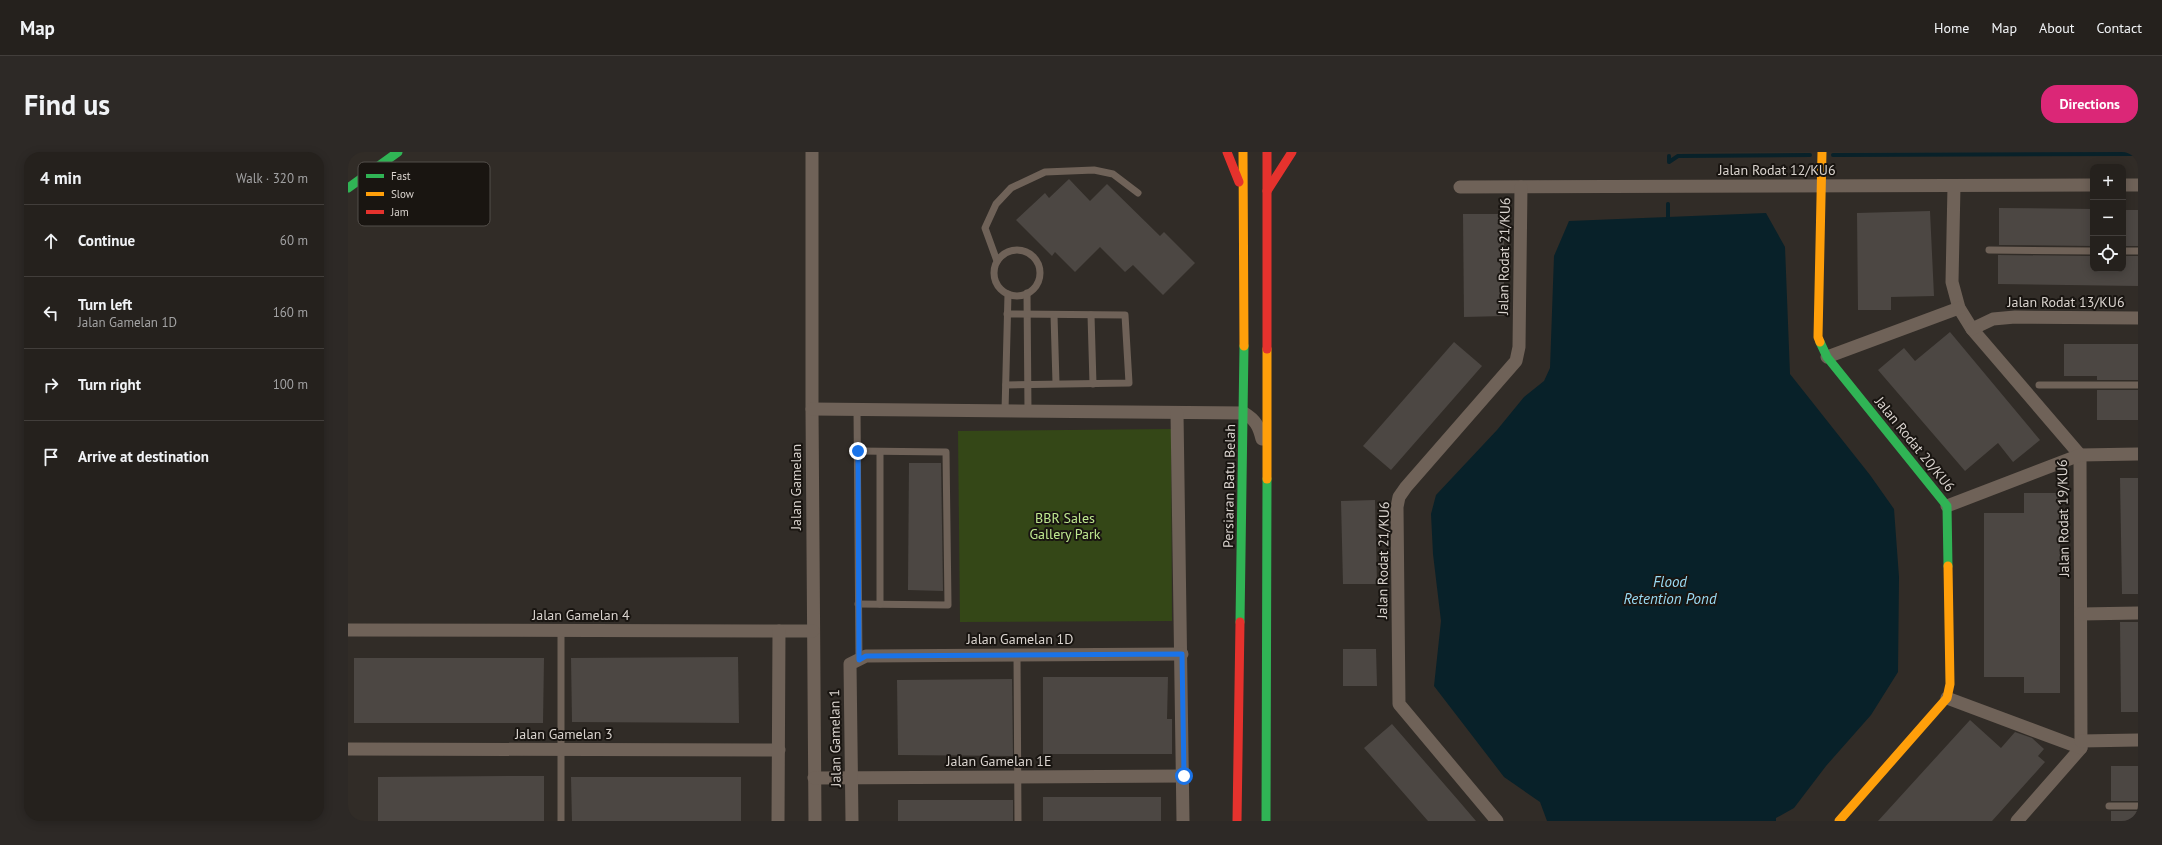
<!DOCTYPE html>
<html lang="en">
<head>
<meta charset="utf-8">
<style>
	body { margin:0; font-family:"PT Sans",sans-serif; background:#2d2926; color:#f1f3f6 }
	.controls { position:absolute; right:12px; top:12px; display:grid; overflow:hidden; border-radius:8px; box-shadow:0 2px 10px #0003 }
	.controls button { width:36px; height:36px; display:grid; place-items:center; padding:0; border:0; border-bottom:1px solid #423e3b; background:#25211d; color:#f1f3f6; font:20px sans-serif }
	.stop { position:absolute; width:12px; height:12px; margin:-9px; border:3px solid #1a73e8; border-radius:50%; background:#fff }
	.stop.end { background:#1a73e8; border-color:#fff; box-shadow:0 1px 4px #0008 }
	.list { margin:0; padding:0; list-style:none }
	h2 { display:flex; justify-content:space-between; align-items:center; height:52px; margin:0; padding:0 16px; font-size:17px }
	h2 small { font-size:13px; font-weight:400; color:#a3a3a4 }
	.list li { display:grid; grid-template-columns:26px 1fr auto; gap:12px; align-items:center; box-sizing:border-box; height:72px; padding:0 16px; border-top:1px solid #423e3b }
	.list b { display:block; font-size:15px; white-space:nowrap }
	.list p { margin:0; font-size:13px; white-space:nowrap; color:#a3a3a4 }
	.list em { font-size:13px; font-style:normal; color:#a3a3a4 }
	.icon { flex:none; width:22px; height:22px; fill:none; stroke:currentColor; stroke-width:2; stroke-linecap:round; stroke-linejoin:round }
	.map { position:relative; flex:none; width:1790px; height:669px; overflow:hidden; border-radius:16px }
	header { display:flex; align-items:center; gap:24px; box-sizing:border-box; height:56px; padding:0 20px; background:#25211d; border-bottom:1px solid #423e3b }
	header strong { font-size:19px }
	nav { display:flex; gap:22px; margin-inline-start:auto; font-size:14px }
	.intro { display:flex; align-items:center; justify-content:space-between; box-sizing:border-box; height:96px; padding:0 24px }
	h1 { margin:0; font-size:28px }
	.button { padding:10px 18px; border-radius:16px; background:#db2777; color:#fff; font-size:14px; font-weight:700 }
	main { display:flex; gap:24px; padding:0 24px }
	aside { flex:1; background:#25211d; border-radius:16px; box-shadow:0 2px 10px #0003 }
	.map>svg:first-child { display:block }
	.green { fill:#344717 }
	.water { fill:#082129 }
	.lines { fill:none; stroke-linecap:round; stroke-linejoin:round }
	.stream { stroke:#082129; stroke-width:4 }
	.building { fill:#4c4743 }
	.lane { stroke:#6f6258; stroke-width:7 }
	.street { stroke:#6f6258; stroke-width:13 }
	.fast { stroke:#30b455; stroke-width:9 }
	.slow { stroke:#ff9f0a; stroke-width:9 }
	.jam { stroke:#e5322d; stroke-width:9 }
	.route { stroke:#1a73e8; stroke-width:5 }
	.labels { text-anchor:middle; stroke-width:4; stroke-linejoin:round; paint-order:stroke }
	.street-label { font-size:14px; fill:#dad4cf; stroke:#191511 }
	.park-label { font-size:14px; fill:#bfe890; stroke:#191511 }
	.water-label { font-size:15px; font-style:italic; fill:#9adbf4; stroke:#191511 }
	.key { fill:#191511; stroke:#534e4a; stroke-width:1 }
	.key-label { font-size:11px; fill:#dad4cf }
</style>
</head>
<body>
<header>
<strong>Map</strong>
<nav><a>Home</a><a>Map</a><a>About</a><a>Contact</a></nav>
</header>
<div class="intro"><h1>Find us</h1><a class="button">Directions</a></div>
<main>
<aside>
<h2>4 min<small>Walk · 320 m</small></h2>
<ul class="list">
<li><svg class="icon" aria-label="ahead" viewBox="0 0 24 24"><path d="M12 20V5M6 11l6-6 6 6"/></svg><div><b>Continue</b></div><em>60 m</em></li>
<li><svg class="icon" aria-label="left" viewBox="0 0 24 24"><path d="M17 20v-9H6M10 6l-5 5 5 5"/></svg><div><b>Turn left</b><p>Jalan Gamelan 1D</p></div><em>160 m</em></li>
<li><svg class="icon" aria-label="right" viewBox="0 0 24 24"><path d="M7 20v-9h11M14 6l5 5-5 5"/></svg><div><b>Turn right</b></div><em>100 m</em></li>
<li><svg class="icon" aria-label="arrive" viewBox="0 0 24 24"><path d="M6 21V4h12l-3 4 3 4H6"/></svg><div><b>Arrive at destination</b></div></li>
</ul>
</aside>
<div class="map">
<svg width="1790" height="669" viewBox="0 0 1790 669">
	<rect width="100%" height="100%" fill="#312c27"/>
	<polygon class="green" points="823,277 824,469 612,470 610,279"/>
	<polygon class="water" points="1418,61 1437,95 1442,222 1522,323 1546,357 1551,425 1550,520 1523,563 1478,614 1446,656 1428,666 1428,669 1199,669 1192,650 1156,625 1086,534 1093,469 1085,402 1083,362 1088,343 1149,278 1176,245 1196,229 1202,216 1206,104 1221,69"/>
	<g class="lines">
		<g class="stream">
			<polyline points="1485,3 1790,2"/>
			<polyline points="1321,4 1321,10 1330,4 1462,3"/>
			<polyline points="1320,52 1320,65"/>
		</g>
	</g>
	<g class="building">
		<polygon points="721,27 742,49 759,32 812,84 816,80 847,111 815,143 785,113 777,120 752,95 727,120 707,100 704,104 668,68 697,41 701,46"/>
		<polygon points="1651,56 1745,57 1745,94 1651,93"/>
		<rect x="1775" y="58" width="15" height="36"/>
		<polygon points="1582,59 1586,144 1543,145 1543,158 1510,158 1509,61"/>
		<polygon points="1115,62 1156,62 1156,164 1116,165"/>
		<polygon points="1650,103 1745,104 1745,117 1775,117 1775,104 1790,104 1790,134 1650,132"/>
		<polygon points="1602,180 1692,288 1665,310 1650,291 1617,319 1530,218 1556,196 1567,209"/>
		<polygon points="1106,190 1134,214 1043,318 1015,294"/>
		<polygon points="1716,192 1790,192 1790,228 1749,228 1749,224 1716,224"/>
		<rect x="1749" y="238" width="41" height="30"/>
		<polygon points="561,311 593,311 595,439 560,438"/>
		<polygon points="1772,326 1790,326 1790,442 1774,442"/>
		<polygon points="1676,341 1712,341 1712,541 1676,541 1676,525 1636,525 1636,361 1676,361"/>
		<polygon points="1027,348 1029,432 995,432 993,349"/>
		<polygon points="1772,470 1790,470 1790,560 1773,560"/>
		<polygon points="995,497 1028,497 1029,534 995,534"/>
		<polygon points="390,505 391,571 224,570 223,506"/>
		<polygon points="6,506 196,506 195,571 6,571"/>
		<polygon points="695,525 820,525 819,567 824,567 824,602 695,602"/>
		<polygon points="664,527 665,604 550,603 549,528"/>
		<polygon points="1622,568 1653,596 1667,580 1684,586 1696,597 1690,604 1697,610 1644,669 1530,669"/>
		<polygon points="1044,572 1110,648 1128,669 1080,669 1038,621 1016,596"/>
		<rect x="1763" y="614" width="27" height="35"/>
		<polygon points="158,624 196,624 196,669 30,669 30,625"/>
		<polygon points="223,625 393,625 393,669 224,669"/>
		<rect x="695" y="645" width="118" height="24"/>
		<rect x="550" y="648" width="115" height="21"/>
		<rect x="1763" y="659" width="27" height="10"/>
	</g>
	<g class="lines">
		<g class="lane">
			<polyline points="1641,98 1745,99"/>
			<circle cx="669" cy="121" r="23"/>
			<polyline points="1775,99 1790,99"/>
			<polyline points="649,109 637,76 648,52 663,36 697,20 746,18 765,22 790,41"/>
			<polyline points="679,141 680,259"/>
			<polyline points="706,163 708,231"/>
			<polyline points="743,163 745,232"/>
			<polyline points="658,233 781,231 777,163 659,162"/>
			<polyline points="1691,233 1790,233"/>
			<polyline points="509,257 511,508"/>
			<polyline points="657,259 660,142"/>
			<polyline points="510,299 598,300 600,453 510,452"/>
			<polyline points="532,300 532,452"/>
			<polyline points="213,478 213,669"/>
			<polyline points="669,503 670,669"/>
			<polyline points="1761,654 1790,654"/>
		</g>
		<g class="street">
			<polyline points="464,0 464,257 467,669"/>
			<polyline points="1775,33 1790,33"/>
			<polyline points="1606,34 1604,130 1611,156 1624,177 1732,303 1733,596 1669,669"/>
			<polyline points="1112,35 1745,33"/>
			<polyline points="1624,177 1645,167 1667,165 1790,166"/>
			<polyline points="1479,205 1611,156"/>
			<path d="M464,257L896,261C908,268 911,275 914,287"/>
			<polyline points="829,261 835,669"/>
			<polyline points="1599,354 1732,303 1790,302"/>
			<polyline points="1733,462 1790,461"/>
			<polyline points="0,478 465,479"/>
			<polyline points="1599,546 1733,596"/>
			<polyline points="1733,589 1790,588"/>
			<polyline points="0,597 431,598"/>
			<polyline points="466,626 836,624"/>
			<polyline points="430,669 431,479"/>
			<polyline points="504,669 502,512 518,504 834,502"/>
			<polyline points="1149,669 1051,552 1049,355 1051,345 1058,335 1168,209 1171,195 1173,35"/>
		</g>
		<g class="fast">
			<polyline points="0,36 50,0"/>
			<polyline points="1472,190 1479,205 1599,354 1600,414"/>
			<polyline points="892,470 896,194"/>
			<polyline points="918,669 919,327"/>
		</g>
		<g class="slow">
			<polyline points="895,0 896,194"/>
			<polyline points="1472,190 1470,185 1474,0"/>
			<polyline points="919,327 919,197"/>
			<polyline points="1491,669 1599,546 1602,532 1600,414"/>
		</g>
		<g class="jam">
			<polyline points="879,0 891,30"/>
			<polyline points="919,39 944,0"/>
			<polyline points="919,197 919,0"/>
			<polyline points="889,669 892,470"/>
		</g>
	</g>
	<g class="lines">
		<polyline class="route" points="510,299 511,508 518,504 834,502 836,624"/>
	</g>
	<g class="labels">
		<g class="street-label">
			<text x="1429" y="23">Jalan Rodat 12/KU6</text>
			<text transform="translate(1156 104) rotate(-89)" y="5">Jalan Rodat 21/KU6</text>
			<text x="1718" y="155">Jalan Rodat 13/KU6</text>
			<text transform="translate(1567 292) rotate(51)" y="5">Jalan Rodat 20/KU6</text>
			<text transform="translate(881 334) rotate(-89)" y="5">Persiaran Batu Belah</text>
			<text transform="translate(448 335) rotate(-90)" y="5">Jalan Gamelan</text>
			<text transform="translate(1715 366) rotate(-91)" y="5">Jalan Rodat 19/KU6</text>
			<text transform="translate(1035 408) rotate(-89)" y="5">Jalan Rodat 21/KU6</text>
			<text x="233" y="468">Jalan Gamelan 4</text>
			<text x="672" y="492">Jalan Gamelan 1D</text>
			<text x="216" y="587">Jalan Gamelan 3</text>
			<text transform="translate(487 586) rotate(-91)" y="5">Jalan Gamelan 1</text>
			<text x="651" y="614">Jalan Gamelan 1E</text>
		</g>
		<g class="park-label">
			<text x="717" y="371">BBR Sales<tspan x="717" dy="16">Gallery Park</tspan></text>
		</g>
		<g class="water-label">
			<text x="1322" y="435">Flood<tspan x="1322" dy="17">Retention Pond</tspan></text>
		</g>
	</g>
	<rect x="10" y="10" width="132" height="64" rx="6" class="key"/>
	<rect x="18" y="22" width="18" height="4" fill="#30b455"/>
	<rect x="18" y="40" width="18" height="4" fill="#ff9f0a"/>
	<rect x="18" y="58" width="18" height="4" fill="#e5322d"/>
	<g class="key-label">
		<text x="43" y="28">Fast</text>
		<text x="43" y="46">Slow</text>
		<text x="43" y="64">Jam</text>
	</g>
</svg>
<div class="controls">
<button>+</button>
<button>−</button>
<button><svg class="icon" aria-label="locate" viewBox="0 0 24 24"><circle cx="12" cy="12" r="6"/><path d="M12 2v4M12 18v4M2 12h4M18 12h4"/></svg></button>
</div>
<div class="stop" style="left:836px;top:624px"></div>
<div class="stop end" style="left:510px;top:299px"></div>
</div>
</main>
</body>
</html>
